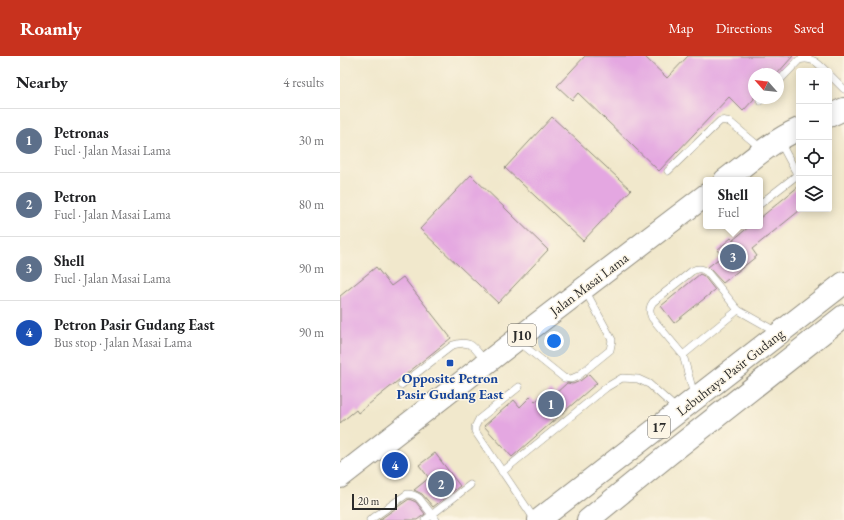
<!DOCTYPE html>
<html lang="en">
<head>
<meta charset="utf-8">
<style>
	body { margin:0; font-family:"EB Garamond",serif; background:#f6f6f6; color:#202124 }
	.controls { position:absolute; right:12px; top:12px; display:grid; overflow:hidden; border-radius:4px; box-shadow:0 2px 10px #0003 }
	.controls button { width:36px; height:36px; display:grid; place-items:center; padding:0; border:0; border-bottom:1px solid #e0e0e0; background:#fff; color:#202124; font:20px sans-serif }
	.compass { position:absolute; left:408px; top:12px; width:36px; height:36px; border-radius:50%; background:#fff; box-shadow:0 2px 10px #0003; rotate:297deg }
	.scale { position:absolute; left:12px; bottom:10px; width:45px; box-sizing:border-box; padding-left:4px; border:2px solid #2b2b2b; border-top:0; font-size:11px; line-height:14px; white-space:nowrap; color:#2b2b2b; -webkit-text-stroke:3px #fcf5e5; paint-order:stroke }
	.you { position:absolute; left:214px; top:285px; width:14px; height:14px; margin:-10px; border:3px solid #fff; border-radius:50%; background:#1a73e8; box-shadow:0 0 0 6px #1a73e833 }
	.badge { display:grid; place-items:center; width:26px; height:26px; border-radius:50%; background:#c8321e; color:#fff; font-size:13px; font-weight:700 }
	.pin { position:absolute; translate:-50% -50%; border:2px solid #fff; box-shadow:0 1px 4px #0006 }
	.popup { position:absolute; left:363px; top:121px; width:60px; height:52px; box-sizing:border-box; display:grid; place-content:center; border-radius:4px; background:#fff; filter:drop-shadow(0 1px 3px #0005); font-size:13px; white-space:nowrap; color:#757577 }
	.popup b { font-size:15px; color:#202124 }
	.popup::after { content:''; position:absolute; left:50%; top:100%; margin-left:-8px; border:8px solid transparent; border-top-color:#fff }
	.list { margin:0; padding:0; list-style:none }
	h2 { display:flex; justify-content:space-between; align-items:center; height:52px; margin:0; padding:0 16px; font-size:17px }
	h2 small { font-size:13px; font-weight:400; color:#757577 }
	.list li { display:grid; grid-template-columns:26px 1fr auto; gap:12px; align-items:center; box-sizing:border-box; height:64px; padding:0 16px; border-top:1px solid #e0e0e0 }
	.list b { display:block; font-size:15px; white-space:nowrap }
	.list p { margin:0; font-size:13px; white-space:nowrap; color:#757577 }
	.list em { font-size:13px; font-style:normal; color:#757577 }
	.icon { flex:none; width:22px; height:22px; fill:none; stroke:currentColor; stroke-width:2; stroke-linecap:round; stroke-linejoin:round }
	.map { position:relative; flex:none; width:504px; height:464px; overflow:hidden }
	header { display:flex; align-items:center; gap:24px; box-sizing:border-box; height:56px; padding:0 20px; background:#c8321e; color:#fff }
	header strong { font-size:19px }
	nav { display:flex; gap:22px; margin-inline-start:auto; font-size:14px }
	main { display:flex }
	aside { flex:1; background:#fff }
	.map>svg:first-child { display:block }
	.building { fill:#e4a7e1 }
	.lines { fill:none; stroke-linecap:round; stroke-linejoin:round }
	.lane-casing { stroke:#8e8a7c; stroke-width:8 }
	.primary-casing { stroke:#8e8a7c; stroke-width:24 }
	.highway-casing { stroke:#8e8a7c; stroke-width:24 }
	.lane { stroke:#fff; stroke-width:7 }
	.primary { stroke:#fff; stroke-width:22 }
	.highway { stroke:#fff; stroke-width:22 }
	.transit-dot { fill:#1a4fb4; stroke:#fcf5e5; stroke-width:1.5 }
	.labels { text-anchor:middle; stroke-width:3; stroke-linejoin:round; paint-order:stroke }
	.shield { fill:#fcf5e5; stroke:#6a6863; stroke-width:1 }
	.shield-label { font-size:13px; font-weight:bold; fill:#2b2b2b }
	.street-label { font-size:14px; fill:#2b2b2b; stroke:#fcf5e5 }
	.transit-label { font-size:14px; font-weight:bold; fill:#164399; stroke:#fcf5e5 }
</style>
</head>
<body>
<header>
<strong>Roamly</strong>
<nav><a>Map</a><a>Directions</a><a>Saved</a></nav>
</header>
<main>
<aside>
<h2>Nearby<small>4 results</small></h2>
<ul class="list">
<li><span class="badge" style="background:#5c6f8a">1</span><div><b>Petronas</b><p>Fuel · Jalan Masai Lama</p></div><em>30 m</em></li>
<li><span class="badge" style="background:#5c6f8a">2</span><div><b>Petron</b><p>Fuel · Jalan Masai Lama</p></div><em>80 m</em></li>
<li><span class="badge" style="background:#5c6f8a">3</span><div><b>Shell</b><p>Fuel · Jalan Masai Lama</p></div><em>90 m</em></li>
<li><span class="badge" style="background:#1a4fb4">4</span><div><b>Petron Pasir Gudang East</b><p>Bus stop · Jalan Masai Lama</p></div><em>90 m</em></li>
</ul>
</aside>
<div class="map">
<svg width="504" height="464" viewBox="0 0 504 464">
	<rect width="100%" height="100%" fill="#fcf5e5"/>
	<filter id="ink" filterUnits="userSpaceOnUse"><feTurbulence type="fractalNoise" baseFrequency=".025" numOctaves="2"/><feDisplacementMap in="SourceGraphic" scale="8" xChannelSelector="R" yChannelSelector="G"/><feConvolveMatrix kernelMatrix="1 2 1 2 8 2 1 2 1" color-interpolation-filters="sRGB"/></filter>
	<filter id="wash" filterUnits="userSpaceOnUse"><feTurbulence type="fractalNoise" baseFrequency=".012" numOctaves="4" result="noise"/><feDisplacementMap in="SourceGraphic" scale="16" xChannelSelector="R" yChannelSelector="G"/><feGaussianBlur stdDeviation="0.9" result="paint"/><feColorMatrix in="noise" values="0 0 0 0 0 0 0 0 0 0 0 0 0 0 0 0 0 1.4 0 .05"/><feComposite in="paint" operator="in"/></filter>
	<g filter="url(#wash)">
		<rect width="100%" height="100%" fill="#f1e8cc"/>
		<g id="blocks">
			<g class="building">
				<polygon points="245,0 304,0 327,22 348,0 453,0 437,18 414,18 414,43 403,55 389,41 319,115 238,37 232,44 217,30"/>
				<polygon points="212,61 291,134 243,185 165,112"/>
				<polygon points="131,119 208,194 158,247 80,173"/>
				<polygon points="459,130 459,155 412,193 417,200 383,227 368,211 382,200 377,194 391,182 393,184 410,170 420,170 420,162"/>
				<polygon points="36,211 51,230 63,221 111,282 18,357 16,354 0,367 0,240"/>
				<polygon points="360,218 364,220 375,234 334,267 321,250"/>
				<polygon points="249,318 257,327 172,401 144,370 174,344 180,351 190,341 195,346 211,333 215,338 227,327 233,328 240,325"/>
				<polygon points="95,397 120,430 93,451 82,438 74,434 89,422 79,409"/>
				<polygon points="69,443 76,446 85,458 77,464 39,464"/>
			</g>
		</g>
	</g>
	<g filter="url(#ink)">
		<use href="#blocks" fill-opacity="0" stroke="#8e8a7c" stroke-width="1"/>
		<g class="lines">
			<defs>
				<g id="lane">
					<polyline points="489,18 504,33"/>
					<path d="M438,26L459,4C471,0 478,7 486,15"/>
					<polyline points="420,45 423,42"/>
					<path d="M328,115L380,65C384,64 387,64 391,67L422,93"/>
					<polyline points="420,148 456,120 456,116 440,86"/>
					<polyline points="178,285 224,322 231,323 238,320 270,294 272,284 245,234"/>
					<polyline points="343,299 398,254"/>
					<path d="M61,329L113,289C132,283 134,292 145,305"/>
					<polyline points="179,331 139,363 135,371 135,375 195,464"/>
					<path d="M354,339L343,299L312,262C309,255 309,251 313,246L352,215C358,212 362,212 367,216L398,254L437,276"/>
					<polyline points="162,416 267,331 282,322 298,323 309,328 337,353"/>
					<path d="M30,464L67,438C72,438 75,439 79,442L96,464"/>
					<polyline points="85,464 130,429"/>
				</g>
				<g id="primary">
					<polyline points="489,60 504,53"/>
					<path d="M385,124C409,106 432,85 459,73"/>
					<polyline points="0,421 176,284 366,139"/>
				</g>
				<g id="highway">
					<polyline points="199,464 504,227"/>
					<polyline points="248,464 329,398 504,260"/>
				</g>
			</defs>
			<use href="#lane" class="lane-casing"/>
			<use href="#primary" class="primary-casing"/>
			<use href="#highway" class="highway-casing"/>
			<use href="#lane" class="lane"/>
			<use href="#primary" class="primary"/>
			<use href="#highway" class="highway"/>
		</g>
	</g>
	<rect class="transit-dot" x="106" y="303" width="8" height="8" rx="2"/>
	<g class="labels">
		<g class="shield">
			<rect x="168" y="268" width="28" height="22" rx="3"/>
			<rect x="308" y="360" width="22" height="22" rx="3"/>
		</g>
		<g class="shield-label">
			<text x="182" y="284">J10</text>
			<text x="319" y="376">17</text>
		</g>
		<g class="street-label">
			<text transform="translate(249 228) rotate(-37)" y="5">Jalan Masai Lama</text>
			<text transform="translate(390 316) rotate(-38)" y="5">Lebuhraya Pasir Gudang</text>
		</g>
		<g class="transit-label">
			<text x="110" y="327">Opposite Petron<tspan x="110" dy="16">Pasir Gudang East</tspan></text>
		</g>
	</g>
</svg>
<div class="controls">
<button>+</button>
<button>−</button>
<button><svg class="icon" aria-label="locate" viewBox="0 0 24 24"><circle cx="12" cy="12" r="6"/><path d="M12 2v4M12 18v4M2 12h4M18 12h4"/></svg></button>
<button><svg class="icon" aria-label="layers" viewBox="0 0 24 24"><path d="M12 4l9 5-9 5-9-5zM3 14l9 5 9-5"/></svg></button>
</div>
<svg class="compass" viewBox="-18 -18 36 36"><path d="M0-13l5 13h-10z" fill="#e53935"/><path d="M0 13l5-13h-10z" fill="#757577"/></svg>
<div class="scale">20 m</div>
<div class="you"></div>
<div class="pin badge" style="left:211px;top:348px;background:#5c6f8a">1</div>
<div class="pin badge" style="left:101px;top:428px;background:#5c6f8a">2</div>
<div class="pin badge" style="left:393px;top:201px;background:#5c6f8a">3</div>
<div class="popup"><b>Shell</b>Fuel</div>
<div class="pin badge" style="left:55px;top:409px;background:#1a4fb4">4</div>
</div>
</main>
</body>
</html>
